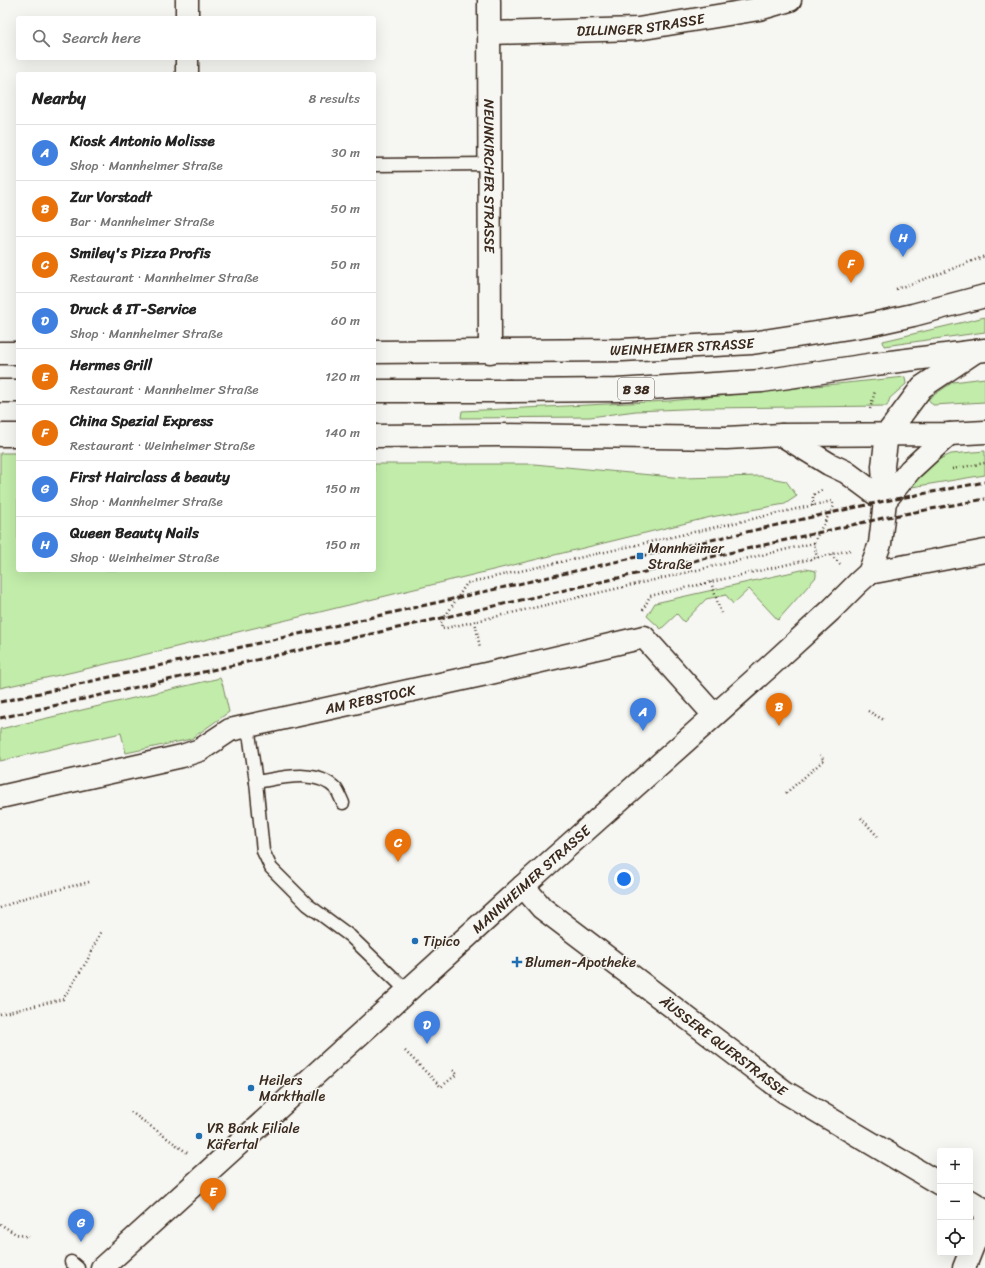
<!DOCTYPE html>
<html lang="en">
<head>
<meta charset="utf-8">
<style>
	body { margin:0; font-family:Sriracha,sans-serif; background:#f6f6f6; color:#222 }
	.controls { position:absolute; right:12px; bottom:12px; display:grid; overflow:hidden; border-radius:4px; box-shadow:0 4px 16px #0002 }
	.controls button { width:36px; height:36px; display:grid; place-items:center; padding:0; border:0; border-bottom:1px solid #e0e0e0; background:#fff; color:#222; font:20px sans-serif }
	.you { position:absolute; left:624px; top:879px; width:14px; height:14px; margin:-10px; border:3px solid #fff; border-radius:50%; background:#1a73e8; box-shadow:0 0 0 6px #1a73e833 }
	.badge { display:grid; place-items:center; width:26px; height:26px; border-radius:50%; background:#0b8043; color:#fff; font-size:13px; font-weight:700 }
	.pin { position:absolute; translate:-50% -33px; filter:drop-shadow(0 1px 2px #0008) }
	.pin::after { content:''; position:absolute; top:21px; width:14px; height:12px; background:inherit; clip-path:polygon(0 0,100% 0,50% 100%) }
	.list { margin:0; padding:0; list-style:none }
	h2 { display:flex; justify-content:space-between; align-items:center; height:52px; margin:0; padding:0 16px; font-size:17px }
	h2 small { font-size:13px; font-weight:400; color:#767676 }
	.list li { display:grid; grid-template-columns:26px 1fr auto; gap:12px; align-items:center; box-sizing:border-box; height:56px; padding:0 16px; border-top:1px solid #e0e0e0 }
	.list b { display:block; font-size:15px; white-space:nowrap }
	.list p { margin:0; font-size:13px; white-space:nowrap; color:#767676 }
	.list em { font-size:13px; font-style:normal; color:#767676 }
	.icon { flex:none; width:22px; height:22px; fill:none; stroke:currentColor; stroke-width:2; stroke-linecap:round; stroke-linejoin:round }
	.map { position:relative; flex:none; width:985px; height:1268px; overflow:hidden }
	.search { position:absolute; background:#fff; box-shadow:0 4px 16px #0002; left:16px; top:16px; width:360px; height:44px; display:flex; align-items:center; gap:10px; box-sizing:border-box; padding:0 14px; border-radius:4px; color:#767676; font-size:15px }
	.panel { position:absolute; background:#fff; box-shadow:0 4px 16px #0002; left:16px; top:72px; width:360px; height:500px; border-radius:4px }
	.map>svg:first-child { display:block }
	.green { fill:#c1eca9; stroke:#7e8b64 }
	.lines { fill:none; stroke-linecap:round; stroke-linejoin:round }
	.lane-casing { stroke:#3b2a1e; stroke-width:15 }
	.street-casing { stroke:#3b2a1e; stroke-width:25 }
	.secondary-casing { stroke:#3b2a1e; stroke-width:25 }
	.primary-casing { stroke:#3b2a1e; stroke-width:25 }
	.highway-casing { stroke:#3b2a1e; stroke-width:25 }
	.path { stroke:#3b2a1e; stroke-width:2.5; stroke-dasharray:1 3; stroke-linecap:butt }
	.lane { stroke:#f6f6f2; stroke-width:12 }
	.street { stroke:#f6f6f2; stroke-width:22 }
	.secondary { stroke:#f6f6f2; stroke-width:22 }
	.primary { stroke:#f6f6f2; stroke-width:22 }
	.highway { stroke:#f6f6f2; stroke-width:22 }
	.rail { stroke:#3b2a1e; stroke-width:3; stroke-dasharray:6 3; stroke-linecap:butt }
	.poi-dot { fill:#1f6fb2; stroke:#f6f6f2; stroke-width:1.5 }
	.labels { text-anchor:middle; stroke-width:3; stroke-linejoin:round; paint-order:stroke }
	.shield { fill:#f6f6f2; stroke:#73675e; stroke-width:1 }
	.shield-label { font-size:13px; font-weight:bold; fill:#3b2a1e }
	.street-label { font-size:14px; fill:#3b2a1e; stroke:#f6f6f2 }
	.poi-label { font-size:14px; fill:#3b2a1e; stroke:#f6f6f2; text-anchor:start }
</style>
</head>
<body>
<div class="map">
<svg width="985" height="1268" viewBox="0 0 985 1268">
	<rect width="100%" height="100%" fill="#f6f6f2"/>
	<filter id="ink" filterUnits="userSpaceOnUse"><feTurbulence type="fractalNoise" baseFrequency=".025" numOctaves="2"/><feDisplacementMap in="SourceGraphic" scale="8" xChannelSelector="R" yChannelSelector="G"/><feConvolveMatrix kernelMatrix="1 2 1 2 8 2 1 2 1" color-interpolation-filters="sRGB"/></filter>
	<g filter="url(#ink)">
		<g class="green">
			<polygon points="985,317 985,332 884,346 883,341"/>
			<polygon points="905,377 906,384 890,398 887,406 706,408 636,411 590,417 461,418 462,411 669,401"/>
			<polygon points="985,378 985,402 933,405 928,399 953,382"/>
			<polygon points="985,451 985,475 912,487 928,464 951,454"/>
			<polygon points="0,453 18,453 18,570 374,570 374,464 534,464 683,478 760,476 786,481 797,496 785,504 711,517 73,672 0,688"/>
			<polygon points="806,569 816,571 816,577 778,620 749,589 733,604 726,595 706,599 684,622 677,614 661,629 647,616 655,603"/>
			<polygon points="220,678 223,686 229,712 191,739 126,753 121,733 0,761 0,729"/>
		</g>
		<g class="lines">
			<defs>
				<g id="lane">
					<polyline points="374,165 490,164"/>
					<polyline points="248,726 256,782 263,851 271,868 308,905 350,936 407,991"/>
					<path d="M256,782C281,778 317,768 336,789C339,793 341,799 343,803"/>
					<polyline points="71,1262 78,1268"/>
				</g>
				<g id="street">
					<polyline points="187,0 187,18"/>
					<path id="s1" d="M489,0L490,352"/>
					<path id="s2" d="M490,33L638,29L759,9L790,0"/>
					<polyline points="187,58 187,74"/>
					<polyline points="869,573 985,551"/>
					<path id="s3" d="M0,797L182,756L200,750L230,730L248,726L486,674L644,637L714,715"/>
					<path id="s4" d="M523,886L542,908L785,1092L940,1184"/>
					<polyline points="970,1201 985,1210"/>
					<polyline points="964,1268 978,1233 985,1221"/>
				</g>
				<g id="secondary">
					<path id="s5" d="M374,352L622,350L752,343L868,325L913,315L985,296"/>
					<polyline points="0,353 18,353"/>
					<polyline points="782,435 829,464 846,472 885,501"/>
					<polyline points="885,501 910,470 949,434"/>
					<path id="s6" d="M102,1268L523,886L770,666L830,611L858,583L869,573L880,544L883,518L885,501L883,466L887,434L922,387L976,351"/>
				</g>
				<g id="primary">
					<polyline points="509,391 617,390 762,381 875,364 985,350"/>
					<polyline points="0,435 18,435"/>
					<polyline points="374,436 499,435 726,438 782,435 949,434 985,432"/>
				</g>
				<g id="highway">
					<polyline points="0,391 18,391"/>
					<polyline points="374,391 509,391"/>
				</g>
			</defs>
			<use href="#lane" class="lane-casing"/>
			<use href="#street" class="street-casing"/>
			<use href="#secondary" class="secondary-casing"/>
			<use href="#primary" class="primary-casing"/>
			<use href="#highway" class="highway-casing"/>
			<g class="path">
				<polyline points="896,289 939,274 985,256"/>
				<polyline points="870,409 875,391"/>
				<polyline points="952,469 985,463"/>
				<polyline points="813,506 813,495 822,490"/>
				<polyline points="814,543 442,629 441,623 467,583 832,501 834,506 819,532 814,543 817,558"/>
				<polyline points="831,555 840,564"/>
				<polyline points="711,582 721,613"/>
				<polyline points="643,610 650,596 850,550"/>
				<polyline points="475,621 480,648"/>
				<polyline points="868,711 884,720"/>
				<polyline points="786,793 824,760 819,754"/>
				<polyline points="861,818 879,838"/>
				<polyline points="0,908 24,898 89,882"/>
				<polyline points="0,1014 63,999 87,961 101,931"/>
				<polyline points="405,1051 441,1087 457,1074 453,1070"/>
				<polyline points="131,1112 189,1154"/>
				<polyline points="0,1224 16,1234 29,1237"/>
			</g>
			<use href="#lane" class="lane"/>
			<use href="#street" class="street"/>
			<use href="#secondary" class="secondary"/>
			<use href="#primary" class="primary"/>
			<use href="#highway" class="highway"/>
			<g class="rail">
				<polyline points="0,702 830,513 885,501 985,482"/>
				<polyline points="0,718 883,518 985,499"/>
			</g>
		</g>
	</g>
	<g class="poi-dot">
		<rect x="636" y="552" width="8" height="8" rx="2"/>
		<circle cx="415" cy="941" r="4"/>
		<path d="M515 956h4v4h4v4h-4v4h-4v-4h-4v-4h4z"/>
		<circle cx="251" cy="1088" r="4"/>
		<circle cx="199" cy="1136" r="4"/>
	</g>
	<g class="labels">
		<rect class="shield" x="618" y="378" width="36" height="22" rx="3"/>
		<g class="shield-label">
			<text x="636" y="394">B 38</text>
		</g>
		<g class="street-label">
			<text dy="5" stroke="none"><textPath href="#s2" startOffset="151">DILLINGER STRASSE</textPath></text>
			<text dy="5" stroke="none"><textPath href="#s1" startOffset="176">NEUNKIRCHER STRASSE</textPath></text>
			<text dy="5" stroke="none"><textPath href="#s5" startOffset="308">WEINHEIMER STRASSE</textPath></text>
			<text dy="5" stroke="none"><textPath href="#s3" startOffset="385">AM REBSTOCK</textPath></text>
			<text dy="5" stroke="none"><textPath href="#s6" startOffset="579">MANNHEIMER STRASSE</textPath></text>
			<text dy="5" stroke="none"><textPath href="#s4" startOffset="257">ÄUSSERE QUERSTRASSE</textPath></text>
		</g>
		<g class="poi-label">
			<text x="648" y="553">Mannheimer<tspan x="648" dy="16">Straße</tspan></text>
			<text x="423" y="946">Tipico</text>
			<text x="525" y="967">Blumen-Apotheke</text>
			<text x="259" y="1085">Heilers<tspan x="259" dy="16">Markthalle</tspan></text>
			<text x="207" y="1133">VR Bank Filiale<tspan x="207" dy="16">Käfertal</tspan></text>
		</g>
	</g>
</svg>
<div class="controls">
<button>+</button>
<button>−</button>
<button><svg class="icon" aria-label="locate" viewBox="0 0 24 24"><circle cx="12" cy="12" r="6"/><path d="M12 2v4M12 18v4M2 12h4M18 12h4"/></svg></button>
</div>
<div class="you"></div>
<div class="pin badge" style="left:643px;top:731px;background:#3f7fe0">A</div>
<div class="pin badge" style="left:779px;top:726px;background:#e8710a">B</div>
<div class="pin badge" style="left:398px;top:862px;background:#e8710a">C</div>
<div class="pin badge" style="left:427px;top:1044px;background:#3f7fe0">D</div>
<div class="pin badge" style="left:213px;top:1211px;background:#e8710a">E</div>
<div class="pin badge" style="left:851px;top:283px;background:#e8710a">F</div>
<div class="pin badge" style="left:81px;top:1242px;background:#3f7fe0">G</div>
<div class="pin badge" style="left:903px;top:257px;background:#3f7fe0">H</div>
<div class="search"><svg class="icon" aria-label="search" viewBox="0 0 24 24"><circle cx="10" cy="10" r="6"/><path d="M15 15l6 6"/></svg>Search here</div>
<section class="panel">
<h2>Nearby<small>8 results</small></h2>
<ul class="list">
<li><span class="badge" style="background:#3f7fe0">A</span><div><b>Kiosk Antonio Molisse</b><p>Shop · Mannheimer Straße</p></div><em>30 m</em></li>
<li><span class="badge" style="background:#e8710a">B</span><div><b>Zur Vorstadt</b><p>Bar · Mannheimer Straße</p></div><em>50 m</em></li>
<li><span class="badge" style="background:#e8710a">C</span><div><b>Smiley's Pizza Profis</b><p>Restaurant · Mannheimer Straße</p></div><em>50 m</em></li>
<li><span class="badge" style="background:#3f7fe0">D</span><div><b>Druck &amp; IT-Service</b><p>Shop · Mannheimer Straße</p></div><em>60 m</em></li>
<li><span class="badge" style="background:#e8710a">E</span><div><b>Hermes Grill</b><p>Restaurant · Mannheimer Straße</p></div><em>120 m</em></li>
<li><span class="badge" style="background:#e8710a">F</span><div><b>China Spezial Express</b><p>Restaurant · Weinheimer Straße</p></div><em>140 m</em></li>
<li><span class="badge" style="background:#3f7fe0">G</span><div><b>First Hairclass &amp; beauty</b><p>Shop · Mannheimer Straße</p></div><em>150 m</em></li>
<li><span class="badge" style="background:#3f7fe0">H</span><div><b>Queen Beauty Nails</b><p>Shop · Weinheimer Straße</p></div><em>150 m</em></li>
</ul>
</section>
</div>
</body>
</html>
